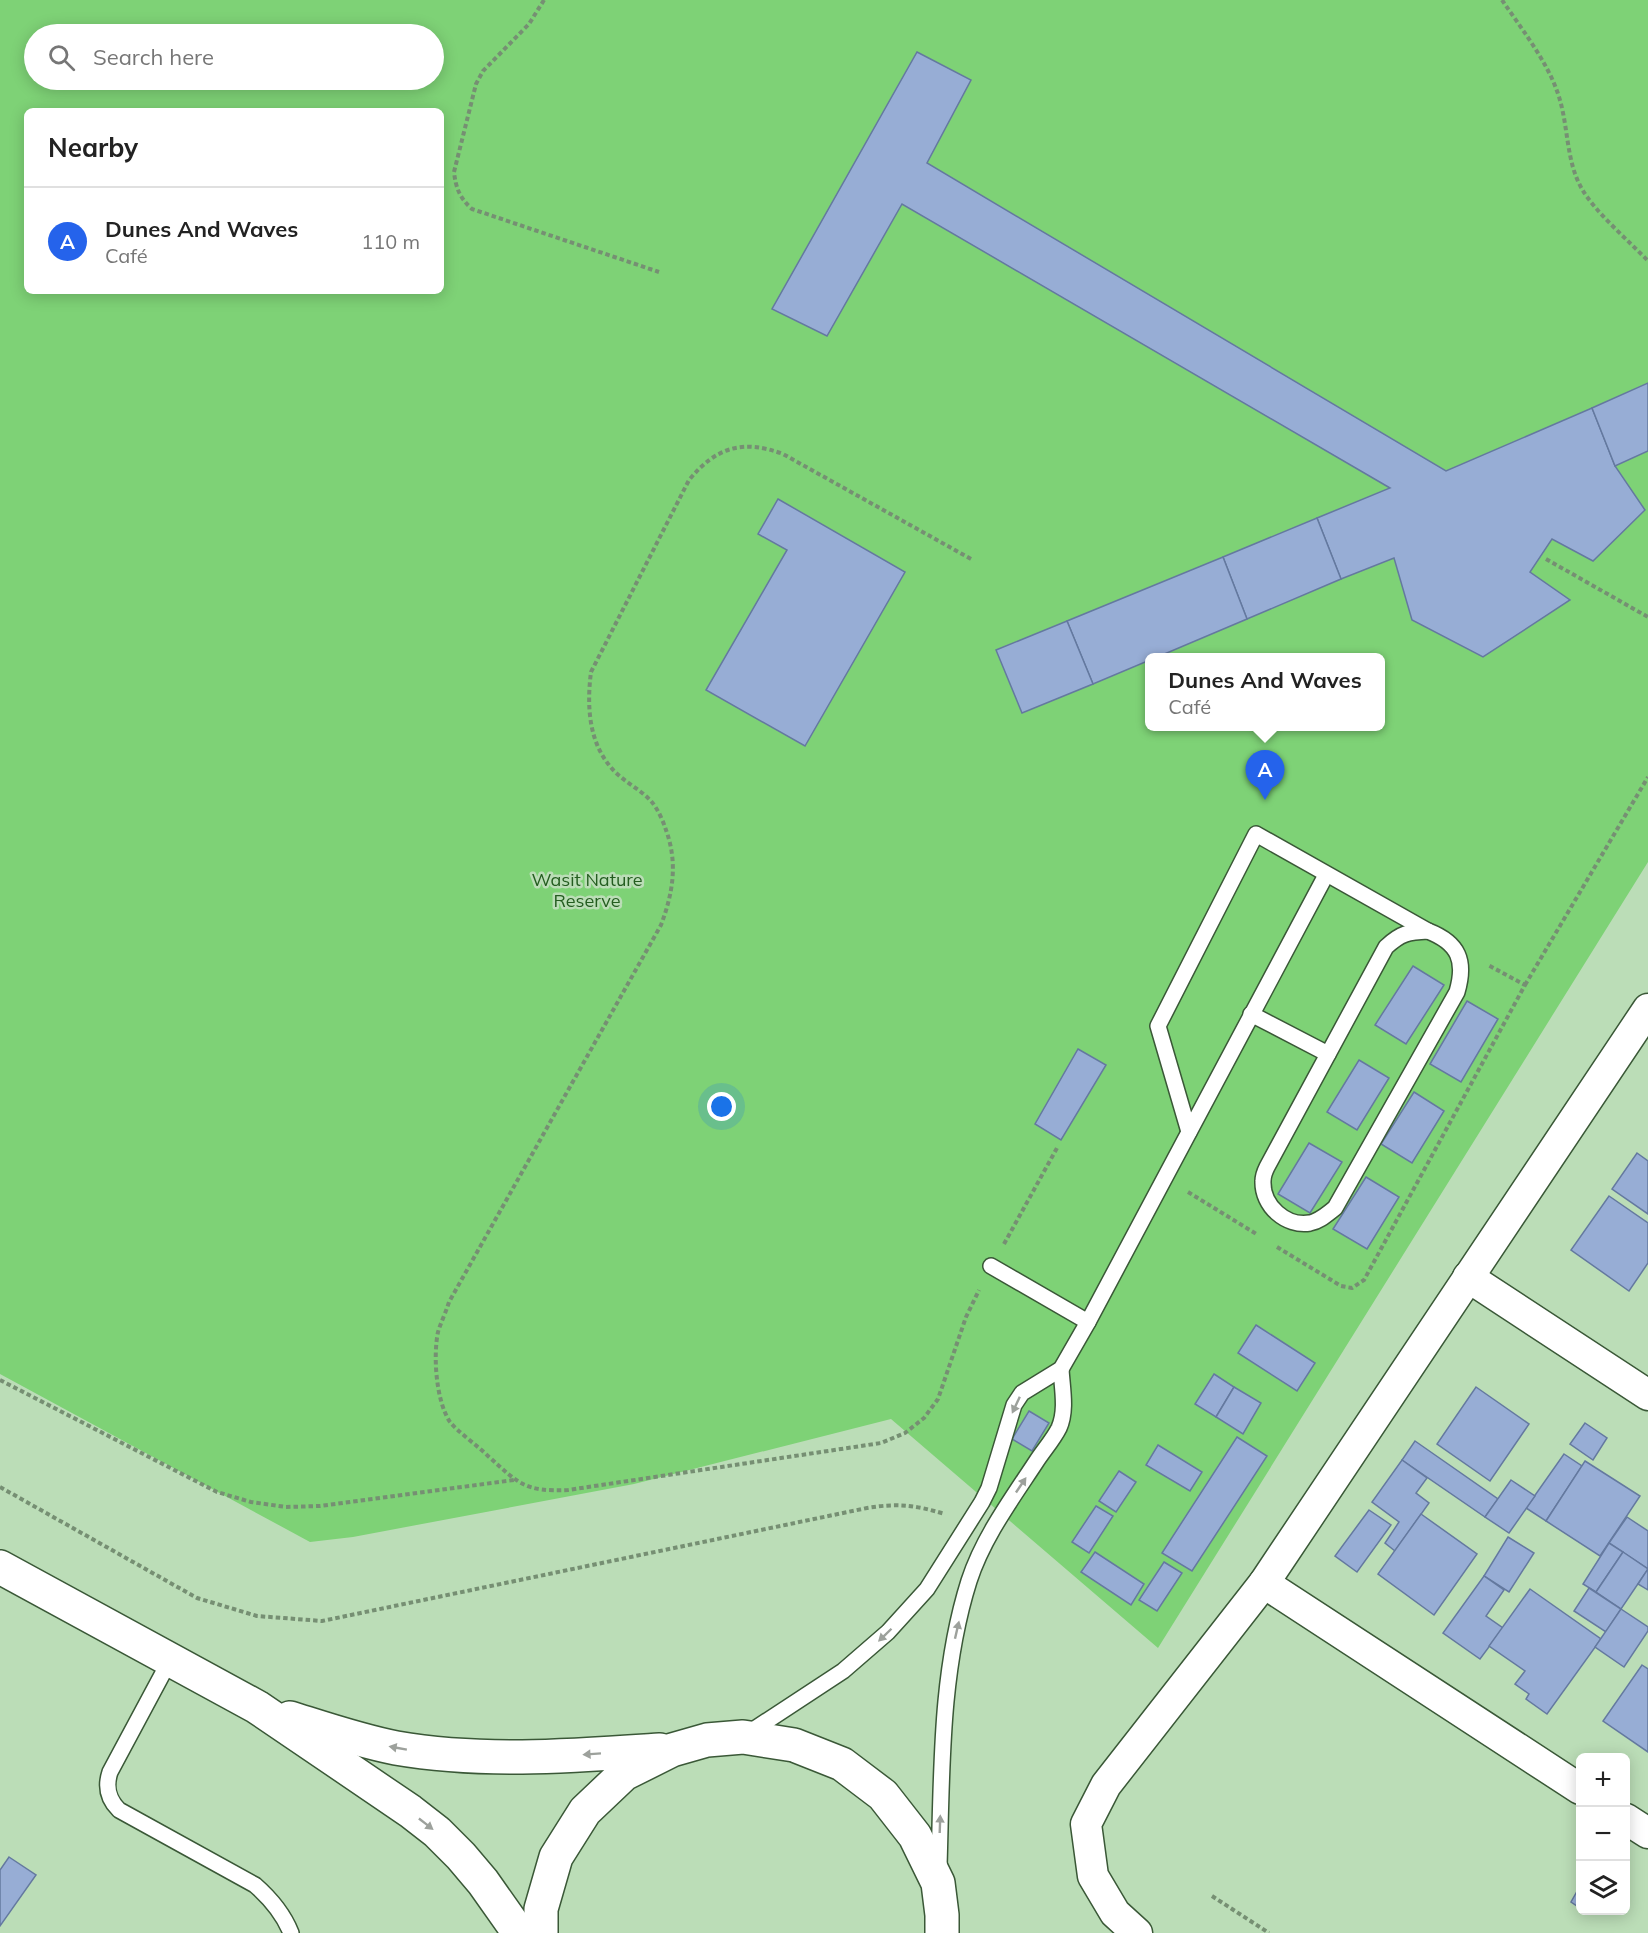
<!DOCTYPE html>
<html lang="en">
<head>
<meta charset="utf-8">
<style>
	body { margin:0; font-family:Mulish,sans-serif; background:#f2f2f2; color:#222 }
	.controls { position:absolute; right:18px; bottom:18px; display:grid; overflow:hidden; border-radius:9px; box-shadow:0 3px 15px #0003 }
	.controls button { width:54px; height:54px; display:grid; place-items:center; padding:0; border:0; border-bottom:2px solid #e0e0e0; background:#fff; color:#222; font:30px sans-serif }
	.you { position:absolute; left:722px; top:1107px; width:21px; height:21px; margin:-15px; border:4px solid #fff; border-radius:50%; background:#1a73e8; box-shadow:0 0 0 9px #1a73e833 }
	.badge { display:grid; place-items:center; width:39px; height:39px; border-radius:50%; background:#2563eb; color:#fff; font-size:20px; font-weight:700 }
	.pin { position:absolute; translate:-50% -50px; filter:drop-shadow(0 2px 3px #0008) }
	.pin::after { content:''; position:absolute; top:32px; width:21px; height:18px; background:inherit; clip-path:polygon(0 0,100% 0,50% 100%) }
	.popup { position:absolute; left:1145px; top:653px; width:240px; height:78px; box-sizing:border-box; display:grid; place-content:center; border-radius:9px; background:#fff; filter:drop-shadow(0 2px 4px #0005); font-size:20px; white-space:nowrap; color:#767676 }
	.popup b { font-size:22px; color:#222 }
	.popup::after { content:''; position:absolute; left:50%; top:100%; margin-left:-12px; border:12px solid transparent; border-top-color:#fff }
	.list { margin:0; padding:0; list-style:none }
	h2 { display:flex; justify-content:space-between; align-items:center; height:78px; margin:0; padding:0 24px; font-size:26px }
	h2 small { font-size:20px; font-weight:400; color:#767676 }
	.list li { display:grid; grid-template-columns:39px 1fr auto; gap:18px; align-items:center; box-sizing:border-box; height:108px; padding:0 24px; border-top:2px solid #e0e0e0 }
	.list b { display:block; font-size:22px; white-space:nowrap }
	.list p { margin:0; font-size:20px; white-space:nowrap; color:#767676 }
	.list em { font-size:20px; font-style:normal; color:#767676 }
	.icon { flex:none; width:33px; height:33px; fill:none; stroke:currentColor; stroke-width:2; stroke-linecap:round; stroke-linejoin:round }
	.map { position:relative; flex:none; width:1648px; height:1933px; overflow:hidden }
	.search { position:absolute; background:#fff; box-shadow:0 3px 15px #0003; left:24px; top:24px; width:420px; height:66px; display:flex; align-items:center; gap:15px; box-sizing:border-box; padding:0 21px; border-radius:33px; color:#767676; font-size:22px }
	.panel { position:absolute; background:#fff; box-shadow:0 3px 15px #0003; left:24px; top:108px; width:420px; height:186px; border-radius:9px }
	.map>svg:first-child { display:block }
	.green { fill:#7ed276; fill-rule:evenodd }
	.building { fill:#97add5; stroke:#64799f; stroke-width:1.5 }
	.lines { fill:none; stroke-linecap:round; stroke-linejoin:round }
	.lane-casing { stroke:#3a5837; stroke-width:18 }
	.street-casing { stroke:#3a5837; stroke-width:33 }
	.secondary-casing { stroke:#3a5837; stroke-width:36 }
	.path { stroke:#768f73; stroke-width:4; stroke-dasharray:4.5 3; stroke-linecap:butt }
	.lane { stroke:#fff; stroke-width:15 }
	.street { stroke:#fff; stroke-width:30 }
	.secondary { stroke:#fff; stroke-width:33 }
	.oneway { fill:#9da19c }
	.labels { text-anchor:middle; stroke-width:5; stroke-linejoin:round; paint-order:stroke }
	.park-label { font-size:18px; fill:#245d20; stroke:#bbddb7 }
</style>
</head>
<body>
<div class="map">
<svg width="1648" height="1933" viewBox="0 0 1648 1933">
	<rect width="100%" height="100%" fill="#bbddb7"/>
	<path class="green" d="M0,0H1648V862L1158,1648L891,1419L634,1484L353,1537L310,1542L0,1374ZM34,34H434V80H34ZM27,111H441V291H27ZM1150,658H1380V726H1150Z"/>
	<g class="building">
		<polygon points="917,52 971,80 927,163 1446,471 1592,408 1615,466 1645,510 1593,561 1552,539 1530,572 1570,600 1483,657 1412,620 1394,558 1341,579 1317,518 1390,488 902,204 827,336 772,309"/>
		<polygon points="1648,383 1648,451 1615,466 1592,408"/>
		<polygon points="778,499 905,572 805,746 706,690 787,550 758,534"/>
		<polygon points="1317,518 1341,579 1247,619 1223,557"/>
		<polygon points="1223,557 1247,619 1155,658 1150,658 1150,660 1093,684 1067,621"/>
		<polygon points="1067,621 1093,684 1022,713 996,650"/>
		<polygon points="1413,966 1444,985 1406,1044 1375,1025"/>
		<polygon points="1467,1001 1498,1019 1461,1082 1430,1064"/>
		<polygon points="1078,1049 1106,1065 1061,1140 1035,1124"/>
		<polygon points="1359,1060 1389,1078 1357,1130 1327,1112"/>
		<polygon points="1414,1092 1444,1111 1412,1163 1381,1144"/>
		<polygon points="1309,1143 1342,1162 1310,1213 1278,1194"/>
		<polygon points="1637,1153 1648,1161 1648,1214 1612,1189"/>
		<polygon points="1366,1177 1399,1197 1367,1249 1333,1229"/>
		<polygon points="1609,1196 1648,1223 1648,1263 1629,1291 1571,1250"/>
		<polygon points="1256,1325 1315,1363 1297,1391 1238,1353"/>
		<polygon points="1214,1374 1234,1387 1216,1417 1195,1404"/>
		<polygon points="1234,1387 1261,1403 1243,1434 1216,1417"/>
		<polygon points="1476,1387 1529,1424 1490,1481 1437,1444"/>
		<polygon points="1029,1411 1049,1423 1032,1451 1012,1439"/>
		<polygon points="1585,1423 1607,1438 1593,1460 1570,1444"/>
		<polygon points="1237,1437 1267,1456 1192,1571 1162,1553"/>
		<polygon points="1415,1441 1498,1499 1485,1517 1402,1460"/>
		<polygon points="1158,1445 1202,1472 1190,1491 1146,1465"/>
		<polygon points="1564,1454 1582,1466 1546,1521 1526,1508"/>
		<polygon points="1402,1460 1427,1478 1416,1493 1429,1503 1395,1551 1385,1543 1399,1522 1372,1502"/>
		<polygon points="1585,1461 1640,1496 1600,1556 1546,1521"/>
		<polygon points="1119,1471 1136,1482 1116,1512 1099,1501"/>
		<polygon points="1511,1480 1535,1496 1509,1533 1485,1517"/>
		<polygon points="1096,1506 1113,1516 1089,1553 1072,1542"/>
		<polygon points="1369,1510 1391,1525 1357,1572 1335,1556"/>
		<polygon points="1421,1514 1477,1554 1434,1615 1378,1574"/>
		<polygon points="1627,1517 1648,1531 1648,1569 1609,1543"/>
		<polygon points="1508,1537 1534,1553 1509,1592 1484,1576"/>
		<polygon points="1609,1543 1623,1552 1596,1592 1583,1584"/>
		<polygon points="1095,1552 1144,1584 1131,1605 1081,1572"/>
		<polygon points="1623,1552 1648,1569 1621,1609 1596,1592"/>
		<polygon points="1164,1562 1182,1573 1157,1611 1139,1600"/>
		<polygon points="1648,1569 1648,1590 1638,1584"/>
		<polygon points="1484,1576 1504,1590 1486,1616 1503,1628 1480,1659 1443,1633"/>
		<polygon points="1589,1588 1621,1609 1606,1632 1574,1611"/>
		<polygon points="1530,1589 1601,1639 1547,1714 1526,1699 1529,1694 1515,1684 1525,1671 1489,1646"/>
		<polygon points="1621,1609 1648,1627 1648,1631 1624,1667 1595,1647"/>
		<polygon points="1642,1665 1648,1669 1648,1752 1603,1721"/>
		<polygon points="9,1857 36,1875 0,1926 0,1870"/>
		<polygon points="1580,1886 1580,1908 1571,1902"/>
	</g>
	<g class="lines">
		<defs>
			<g id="lane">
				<path d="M1428,931C1459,943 1466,961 1457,992L1335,1208C1327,1214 1320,1221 1310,1223C1286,1227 1262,1206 1263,1181C1263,1176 1265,1171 1267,1167L1386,947C1401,933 1408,932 1428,931Z"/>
				<polyline points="1251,1014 1328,1054"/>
				<polyline points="1189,1132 1158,1026 1256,834 1428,931"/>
				<polyline points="991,1266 1088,1322"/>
				<path d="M170,1660L110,1772C105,1787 108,1799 119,1810L255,1885C271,1899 283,1913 291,1933"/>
				<polyline points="747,1734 843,1671 888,1632 927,1589 982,1502 989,1488 1014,1405 1022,1393 1061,1369 1088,1322 1326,875"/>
				<path d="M939,1866C942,1770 940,1673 969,1581C983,1538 1011,1500 1036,1462C1043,1451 1053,1440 1059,1428C1067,1410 1062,1388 1061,1369"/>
			</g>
			<g id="street">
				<polyline points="1468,1277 1648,1395"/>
				<polyline points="1264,1583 1580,1789"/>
				<polyline points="1626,1819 1648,1833"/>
				<polyline points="1137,1933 1115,1913 1093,1876 1086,1824 1106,1785 1264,1583 1648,1009"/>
			</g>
			<g id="secondary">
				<polyline points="0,1567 257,1707 410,1811 437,1832 461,1856 483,1882 519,1933"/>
				<path d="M290,1718C325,1729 360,1741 396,1748C483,1763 572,1756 660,1750"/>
				<polyline points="541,1933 541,1909 556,1857 585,1811 624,1774 672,1750 707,1740 743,1737 794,1745 842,1764 883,1795 915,1836 938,1883 942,1915 942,1933"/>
			</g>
		</defs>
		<use href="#lane" class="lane-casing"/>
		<use href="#street" class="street-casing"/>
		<use href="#secondary" class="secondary-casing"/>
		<g class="path">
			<path d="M544,0L529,24L483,71L476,84L454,172C456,189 460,198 472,209L659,272"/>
			<path d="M1502,0C1521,28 1546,60 1557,91C1569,123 1565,160 1582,189C1595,212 1629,241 1648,261"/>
			<path d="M971,559L783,454C743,439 716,447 689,480L591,672C587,703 588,739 609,765C620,780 639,788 651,801C658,809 663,821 666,830C678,863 673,893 661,925L449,1302C446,1312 441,1322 438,1332C433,1356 436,1401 450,1422C458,1432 478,1446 488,1456C519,1484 525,1492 568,1490L881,1443L905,1433L924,1418L938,1399L966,1317L979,1290"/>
			<polyline points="1546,559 1648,617"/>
			<polyline points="1525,985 1648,777"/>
			<polyline points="1188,1192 1258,1235"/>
			<polyline points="1004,1244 1057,1148"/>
			<polyline points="1277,1247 1341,1286 1352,1288 1364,1280 1525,985 1488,965"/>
			<polyline points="0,1380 217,1492 251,1502 286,1507 320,1506 514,1480"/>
			<path d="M0,1487L197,1598L257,1616L322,1621L867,1508C897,1503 915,1505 945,1514"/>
			<polyline points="1212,1896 1269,1933"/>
		</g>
		<use href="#lane" class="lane"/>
		<use href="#street" class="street"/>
		<use href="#secondary" class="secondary"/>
	</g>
	<defs><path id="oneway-solid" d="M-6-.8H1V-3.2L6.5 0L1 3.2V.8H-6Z" transform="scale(1.5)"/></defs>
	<g class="oneway">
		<use href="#oneway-solid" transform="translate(1016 1405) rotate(115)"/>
		<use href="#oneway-solid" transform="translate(1021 1485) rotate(-56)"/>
		<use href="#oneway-solid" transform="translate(957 1630) rotate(-77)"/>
		<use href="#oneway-solid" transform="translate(885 1635) rotate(136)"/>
		<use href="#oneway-solid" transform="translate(398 1748) rotate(-170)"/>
		<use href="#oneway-solid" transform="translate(592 1754) rotate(176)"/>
		<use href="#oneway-solid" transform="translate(426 1824) rotate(38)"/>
		<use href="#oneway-solid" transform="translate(940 1824) rotate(-88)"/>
	</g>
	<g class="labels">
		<g class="park-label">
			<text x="587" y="886">Wasit Nature<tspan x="587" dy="21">Reserve</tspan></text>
		</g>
	</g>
</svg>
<div class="controls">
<button>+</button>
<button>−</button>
<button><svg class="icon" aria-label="layers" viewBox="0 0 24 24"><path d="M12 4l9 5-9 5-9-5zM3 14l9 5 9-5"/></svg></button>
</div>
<div class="you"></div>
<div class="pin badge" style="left:1265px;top:800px">A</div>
<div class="popup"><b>Dunes And Waves</b>Café</div>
<div class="search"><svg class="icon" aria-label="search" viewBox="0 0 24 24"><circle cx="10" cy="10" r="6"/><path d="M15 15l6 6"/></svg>Search here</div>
<section class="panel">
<h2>Nearby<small></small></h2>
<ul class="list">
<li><span class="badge">A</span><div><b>Dunes And Waves</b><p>Café</p></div><em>110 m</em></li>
</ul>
</section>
</div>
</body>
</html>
